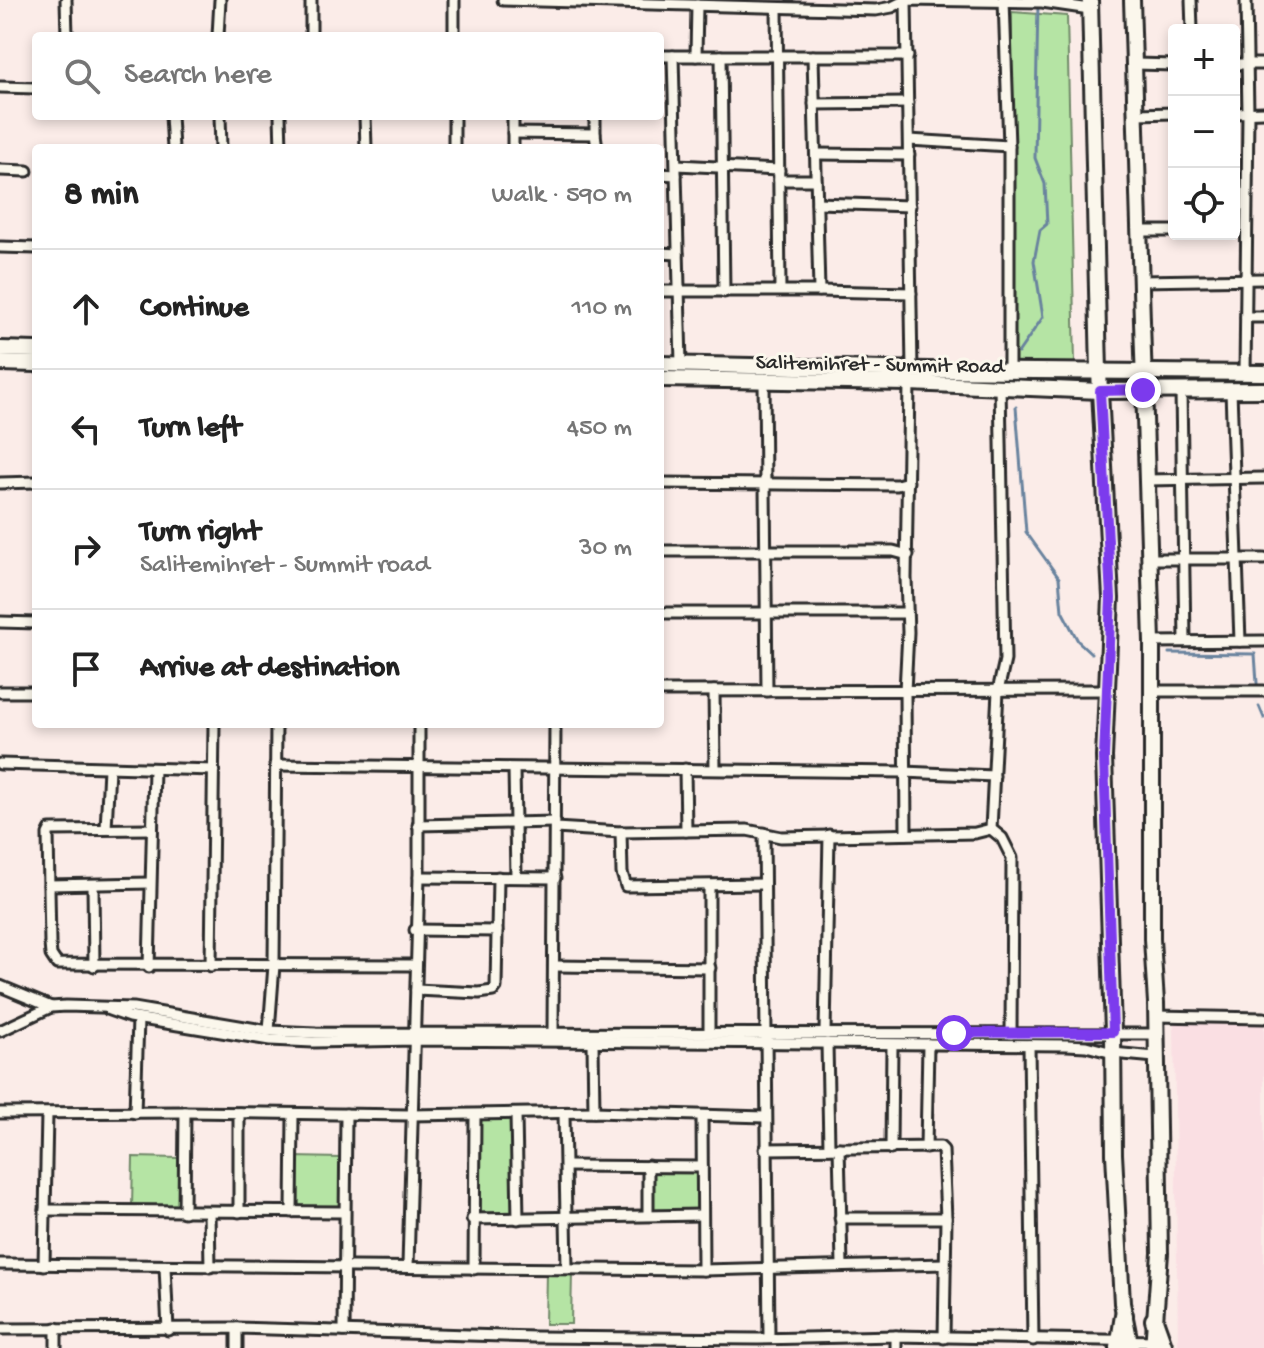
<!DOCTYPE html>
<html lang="en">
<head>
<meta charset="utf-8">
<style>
	body { margin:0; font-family:"Gochi Hand",sans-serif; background:#f6f6f6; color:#222 }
	.controls { position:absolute; right:24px; top:24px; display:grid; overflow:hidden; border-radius:8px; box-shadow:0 4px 12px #0003 }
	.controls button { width:72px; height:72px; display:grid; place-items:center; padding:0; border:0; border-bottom:2px solid #e0e0e0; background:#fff; color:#222; font:40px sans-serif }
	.stop { position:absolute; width:24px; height:24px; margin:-18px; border:6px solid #7c3aed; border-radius:50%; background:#fff }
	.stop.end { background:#7c3aed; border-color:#fff; box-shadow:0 2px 8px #0008 }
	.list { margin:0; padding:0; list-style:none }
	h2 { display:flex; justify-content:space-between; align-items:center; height:104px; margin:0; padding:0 32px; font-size:34px }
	h2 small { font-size:26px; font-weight:400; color:#767676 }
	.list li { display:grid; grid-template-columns:52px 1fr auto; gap:24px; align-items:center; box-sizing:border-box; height:120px; padding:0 32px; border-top:2px solid #e0e0e0 }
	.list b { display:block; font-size:30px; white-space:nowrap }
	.list p { margin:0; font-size:26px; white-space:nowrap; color:#767676 }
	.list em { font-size:26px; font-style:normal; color:#767676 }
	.icon { flex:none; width:44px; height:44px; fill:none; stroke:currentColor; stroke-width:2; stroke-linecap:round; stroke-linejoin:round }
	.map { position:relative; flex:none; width:1264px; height:1348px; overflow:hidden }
	.search { position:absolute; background:#fff; box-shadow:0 4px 12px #0003; left:32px; top:32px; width:632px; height:88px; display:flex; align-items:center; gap:20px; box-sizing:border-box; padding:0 28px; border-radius:8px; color:#767676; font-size:30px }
	.panel { position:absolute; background:#fff; box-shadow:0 4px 12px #0003; left:32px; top:144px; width:632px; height:584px; border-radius:8px }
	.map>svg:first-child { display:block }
	.built { fill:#fadfe3 }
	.green { fill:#b5e4a4; stroke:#708868; stroke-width:2 }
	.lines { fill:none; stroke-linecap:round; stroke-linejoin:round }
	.stream { stroke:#69839e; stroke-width:3 }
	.street-casing { stroke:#2b2b2b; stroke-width:15 }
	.primary-casing { stroke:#2b2b2b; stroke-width:20 }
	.highway-casing { stroke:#2b2b2b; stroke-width:22 }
	.street { stroke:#fbf7ec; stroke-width:9 }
	.primary { stroke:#fbf7ec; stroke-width:14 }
	.highway { stroke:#fbf7ec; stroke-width:16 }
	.route { stroke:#7c3aed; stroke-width:10 }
	.labels { text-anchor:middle; stroke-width:6; stroke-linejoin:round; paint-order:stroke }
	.street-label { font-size:22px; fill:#2b2b2b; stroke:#fbf7ec }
</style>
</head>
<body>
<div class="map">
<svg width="1264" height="1348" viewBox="0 0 1264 1348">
	<rect width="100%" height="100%" fill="#fbece8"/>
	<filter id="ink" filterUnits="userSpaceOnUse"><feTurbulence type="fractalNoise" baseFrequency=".0125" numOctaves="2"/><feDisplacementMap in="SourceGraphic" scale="16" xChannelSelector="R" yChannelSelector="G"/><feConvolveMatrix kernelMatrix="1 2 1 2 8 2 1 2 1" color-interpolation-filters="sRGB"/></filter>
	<g filter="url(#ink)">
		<polygon class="built" points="1174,1023 1264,1023 1264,1348 1178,1348"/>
		<g class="green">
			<polygon points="1012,12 1067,16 1075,363 1012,364"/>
			<polygon points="514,1119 514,1214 475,1214 477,1120"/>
			<polygon points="133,1157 180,1158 180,1209 132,1208"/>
			<polygon points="294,1157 341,1158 340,1209 293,1209"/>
			<rect x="651" y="1167" width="49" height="43"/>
			<polygon points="546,1272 572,1272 571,1324 545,1324"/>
		</g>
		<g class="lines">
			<g class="stream">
				<polyline points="1018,353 1043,317 1034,261 1040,230 1047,224 1045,184 1035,158 1038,4"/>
				<polyline points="1016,407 1026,532 1059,578 1062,611 1078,641 1091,653"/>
				<polyline points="1169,653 1255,654 1257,683"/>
				<polyline points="1259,706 1264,718"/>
			</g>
			<defs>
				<g id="street">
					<polyline points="66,0 67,36"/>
					<polyline points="454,0 454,36"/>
					<polyline points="503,0 876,10 892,7 906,0 1042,2 1090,9"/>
					<polyline points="906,0 912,370"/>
					<polyline points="1004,0 1009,146 1009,369"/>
					<polyline points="1191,0 1192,30"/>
					<polyline points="777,8 780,290"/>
					<polyline points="218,36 220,0"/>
					<polyline points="311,36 311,0"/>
					<polyline points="660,56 908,56"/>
					<polyline points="673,56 681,364"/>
					<polyline points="696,56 697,5"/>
					<polyline points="721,56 724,292"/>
					<polyline points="1135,64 1174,65"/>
					<polyline points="1234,64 1264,64"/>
					<polyline points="0,87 36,88"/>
					<polyline points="814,104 908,103"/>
					<polyline points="1234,113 1264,112"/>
					<polyline points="1137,114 1174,113"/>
					<polyline points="171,116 173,148"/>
					<polyline points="220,116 221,148"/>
					<polyline points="280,116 281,148"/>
					<polyline points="365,116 366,148"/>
					<polyline points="454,116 454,148"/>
					<polyline points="513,116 513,148"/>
					<polyline points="513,133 595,134 597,148"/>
					<polyline points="595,134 595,116"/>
					<polyline points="909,140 1009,146"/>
					<polyline points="816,154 909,155"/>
					<polyline points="677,165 779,170"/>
					<polyline points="0,170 27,171"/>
					<polyline points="660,174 676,175"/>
					<polyline points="779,180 816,180"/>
					<polyline points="817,203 910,206"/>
					<polyline points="1139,231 1174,231"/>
					<polyline points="0,247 36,248"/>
					<polyline points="660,253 678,254"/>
					<polyline points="1140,281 1264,279"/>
					<polyline points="660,291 819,291 813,56"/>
					<polyline points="819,291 911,293"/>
					<polyline points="1246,317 1264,317"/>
					<polyline points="1245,374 1248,113 1246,0"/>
					<polyline points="764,381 767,691"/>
					<polyline points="1231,391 1240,641"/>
					<polyline points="1181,392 1185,640"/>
					<polyline points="1146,480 1264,478"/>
					<polyline points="0,483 36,482"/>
					<polyline points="660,483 897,485 908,482"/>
					<polyline points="660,551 893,551 908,555"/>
					<polyline points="1149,559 1264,559"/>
					<polyline points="660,613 907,613"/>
					<polyline points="0,622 36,623"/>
					<polyline points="1152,642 1264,641"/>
					<polyline points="660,691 1109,690"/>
					<polyline points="714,691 715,769"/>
					<polyline points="1152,691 1264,691"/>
					<polyline points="0,692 36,692"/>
					<polyline points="0,764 214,770"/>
					<polyline points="275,765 904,772 994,776"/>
					<polyline points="514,769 516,877"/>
					<polyline points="685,769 686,831"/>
					<polyline points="418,825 555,822"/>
					<polyline points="555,828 621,832 747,830 781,837 975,833 991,829"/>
					<polyline points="106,829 109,768"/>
					<polyline points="151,829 50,830 48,834 50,944 51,955 57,964 415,965"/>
					<polyline points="991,829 998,691 1005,660 1000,386"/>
					<polyline points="991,829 1002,838 1012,858 1011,1034"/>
					<polyline points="621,832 622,873 626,886 764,884"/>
					<polyline points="764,833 769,1338"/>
					<polyline points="906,834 905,691 908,632 906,578 909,383"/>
					<polyline points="419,877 555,878"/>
					<polyline points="49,885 150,883"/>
					<polyline points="93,885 94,966"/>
					<polyline points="415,930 497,931"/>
					<polyline points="211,966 214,724"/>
					<polyline points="555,966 710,968"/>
					<polyline points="149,967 154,769"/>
					<polyline points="0,986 51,1007"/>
					<polyline points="416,990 479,993 493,991 496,987 498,877"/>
					<polyline points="109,1010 129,1017 270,1040 313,1042 414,1040 1067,1045 1086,1046 1113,1053 1155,1057"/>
					<polyline points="1155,1016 1264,1018"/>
					<polyline points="0,1031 51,1007 66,1006 133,1008 269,1031 316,1033 1155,1034"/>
					<polyline points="269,1031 274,965 276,724"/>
					<polyline points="709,1032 709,886"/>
					<polyline points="825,1032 829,835"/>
					<polyline points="553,1033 555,724"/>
					<polyline points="593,1043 594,1112"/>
					<polyline points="827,1043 829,1148"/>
					<polyline points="1029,1045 1033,1340"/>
					<polyline points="0,1113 185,1112 410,1115 594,1112 765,1117"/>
					<polyline points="135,1113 138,1019"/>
					<polyline points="239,1113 239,1212"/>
					<polyline points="564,1114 567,1268"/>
					<polyline points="516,1115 518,1219"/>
					<polyline points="702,1116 703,1270"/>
					<polyline points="839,1148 842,1265"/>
					<polyline points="926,1148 928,1044"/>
					<polyline points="765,1149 940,1147 943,1150 946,1218 944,1338"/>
					<polyline points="891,1149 892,1045"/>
					<polyline points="566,1166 702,1167"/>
					<polyline points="648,1166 648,1214"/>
					<polyline points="45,1210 344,1212"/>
					<polyline points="184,1212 185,1112"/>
					<polyline points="209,1212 210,1267"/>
					<polyline points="292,1212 293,1114"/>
					<polyline points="840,1218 946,1218"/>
					<polyline points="472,1219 702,1215"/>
					<polyline points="0,1264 703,1270 945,1264"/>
					<polyline points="44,1265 47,1114"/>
					<polyline points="408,1266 419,877 419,724"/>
					<polyline points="165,1267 168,1330"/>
					<polyline points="474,1269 475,1115"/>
					<polyline points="237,1328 237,1348"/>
					<polyline points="0,1329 237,1328 535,1337 758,1339 896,1336 1156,1341"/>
					<polyline points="344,1331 346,1114"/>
					<polyline points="896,1336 896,1348"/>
					<polyline points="56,1348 56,1328"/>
				</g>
				<g id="primary">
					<polyline points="1090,0 1099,372 1111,598 1104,757 1113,1032 1114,1154 1122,1303 1131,1348"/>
					<polyline points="1132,0 1152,642 1152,939 1156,1003 1160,1253 1153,1348"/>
					<polyline points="0,349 36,350"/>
					<polyline points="0,363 36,364"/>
					<polyline points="660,364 928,370 1264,373"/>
					<polyline points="660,379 909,383 1100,391 1264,390"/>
				</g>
				<g id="highway">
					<polyline points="1154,1320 1164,1348"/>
					<polyline points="1119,1348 1124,1315"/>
				</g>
			</defs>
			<use href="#street" class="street-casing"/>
			<use href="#primary" class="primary-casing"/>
			<use href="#highway" class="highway-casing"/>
			<use href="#street" class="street"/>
			<use href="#primary" class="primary"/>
			<use href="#highway" class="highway"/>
		</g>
	</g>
	<g class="lines" filter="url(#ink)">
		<polyline class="route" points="954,1033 1113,1032 1104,757 1111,598 1100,391 1143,390"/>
	</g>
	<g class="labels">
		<g class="street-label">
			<text transform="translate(880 362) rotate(1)" y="8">Salitemihret - Summit Road</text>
		</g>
	</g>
</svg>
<div class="controls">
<button>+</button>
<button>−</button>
<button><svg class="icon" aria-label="locate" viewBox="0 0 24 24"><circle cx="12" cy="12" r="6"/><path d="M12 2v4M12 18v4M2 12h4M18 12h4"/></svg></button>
</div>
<div class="stop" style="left:954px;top:1033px"></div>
<div class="stop end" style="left:1143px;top:390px"></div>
<div class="search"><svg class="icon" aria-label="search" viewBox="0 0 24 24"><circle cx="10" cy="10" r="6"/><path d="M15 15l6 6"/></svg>Search here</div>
<section class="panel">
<h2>8 min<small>Walk · 590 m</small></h2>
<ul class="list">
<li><svg class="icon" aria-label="ahead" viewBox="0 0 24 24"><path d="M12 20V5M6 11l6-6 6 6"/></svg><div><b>Continue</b></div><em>110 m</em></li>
<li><svg class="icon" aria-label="left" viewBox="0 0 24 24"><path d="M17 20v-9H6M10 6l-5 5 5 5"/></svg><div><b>Turn left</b></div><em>450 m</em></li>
<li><svg class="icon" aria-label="right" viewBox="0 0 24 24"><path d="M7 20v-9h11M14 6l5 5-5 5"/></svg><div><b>Turn right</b><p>Salitemihret - Summit road</p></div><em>30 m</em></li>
<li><svg class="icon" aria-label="arrive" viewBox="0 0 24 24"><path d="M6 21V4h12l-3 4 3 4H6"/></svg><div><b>Arrive at destination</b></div></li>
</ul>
</section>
</div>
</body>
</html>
